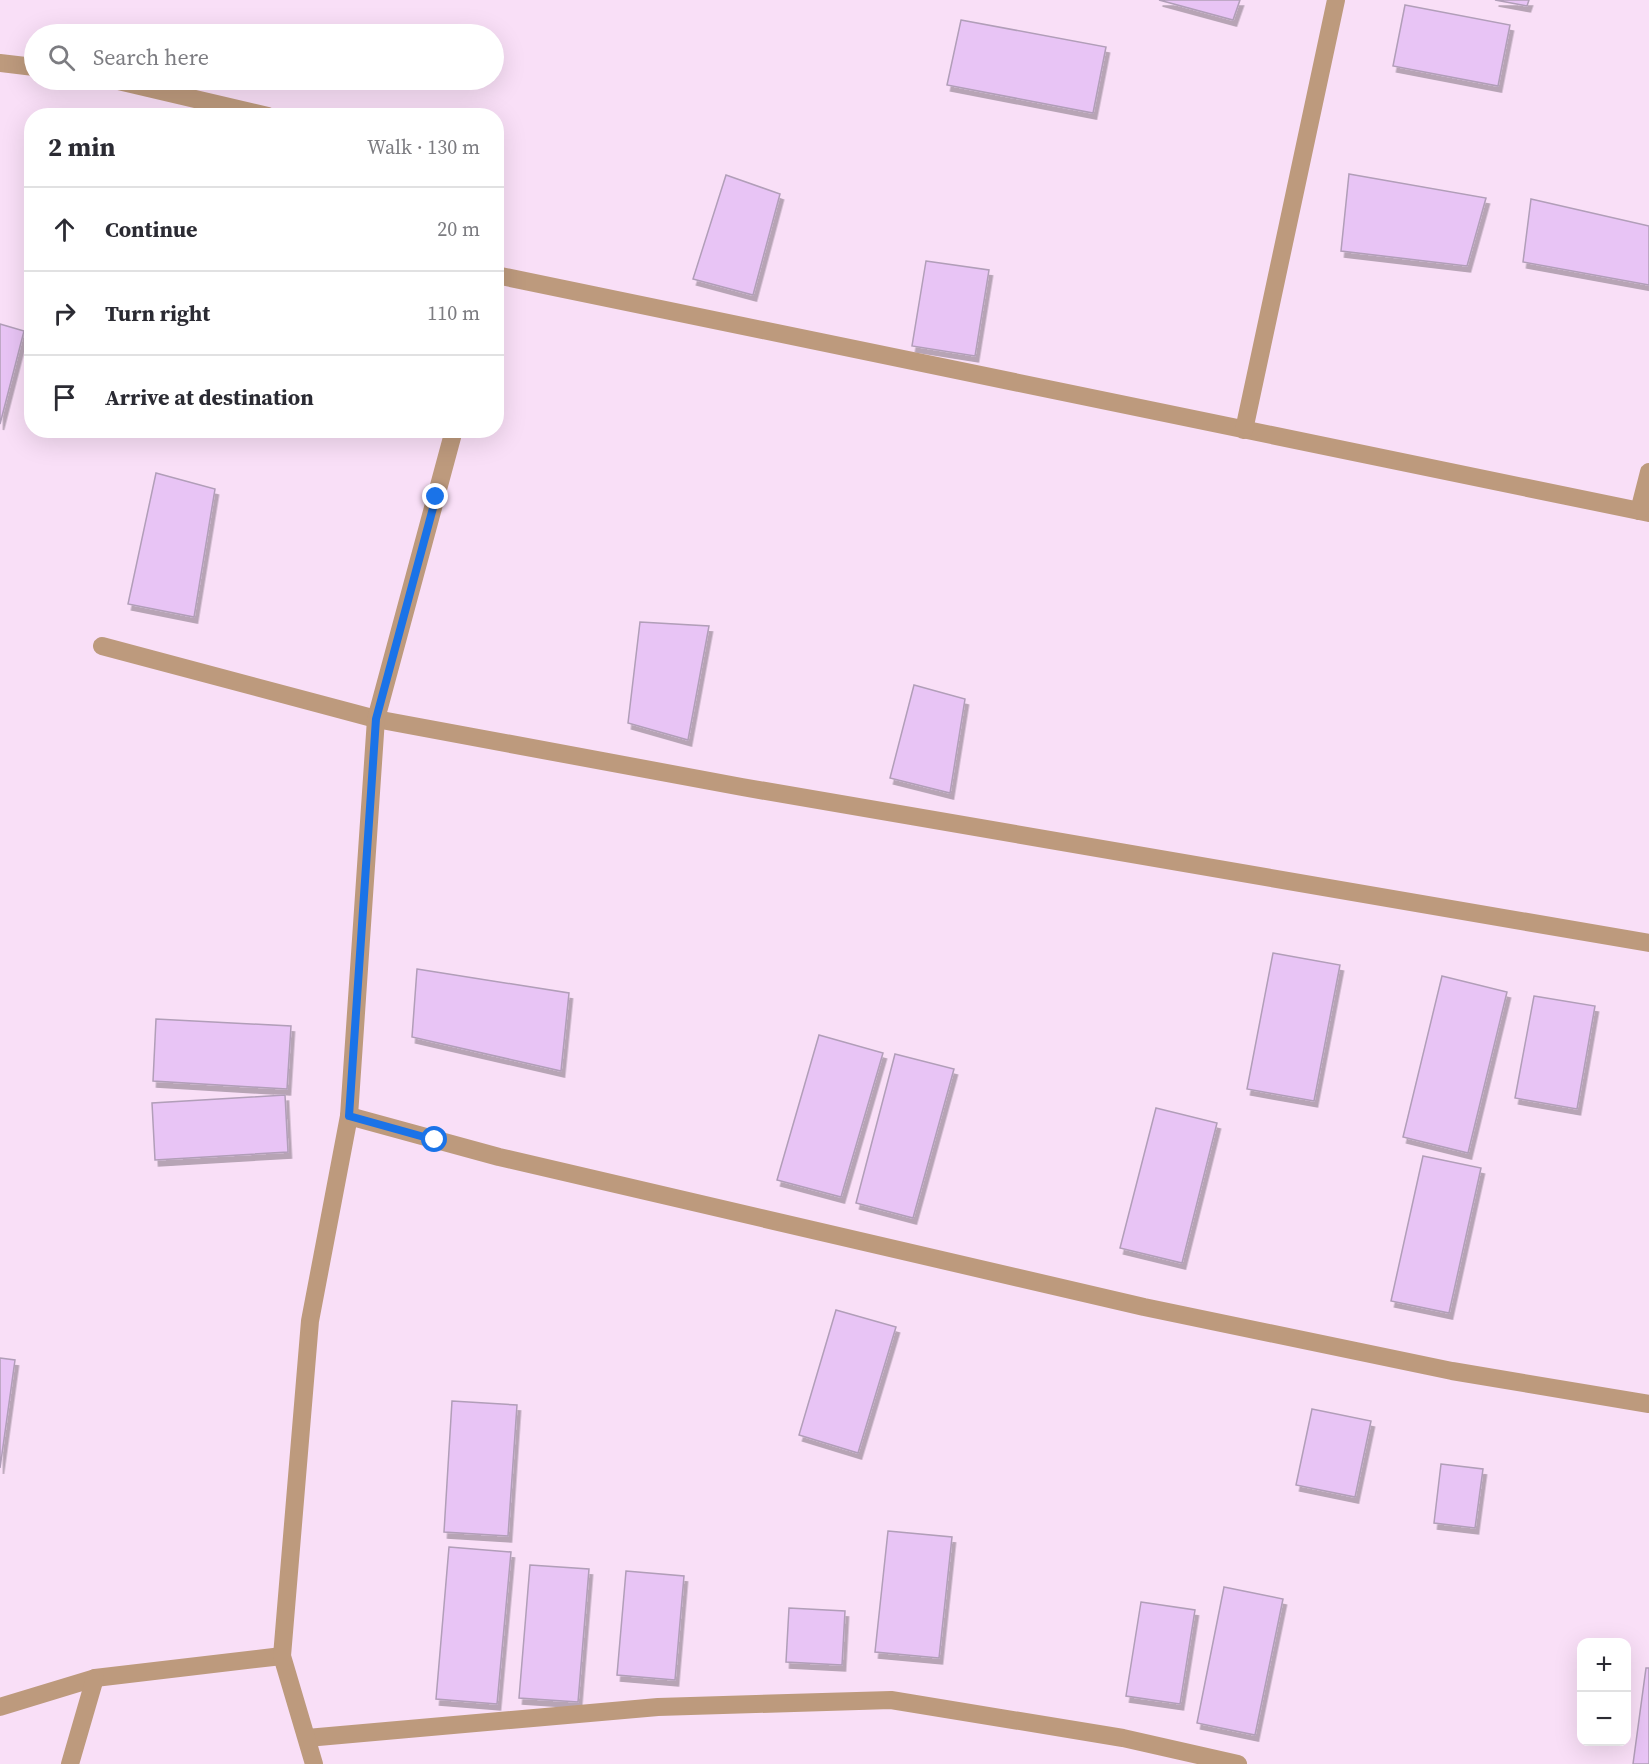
<!DOCTYPE html>
<html lang="en">
<head>
<meta charset="utf-8">
<style>
	body { margin:0; font-family:"Source Serif 4",serif; background:#f7f7f7; color:#2b2b33 }
	.controls { position:absolute; right:18px; bottom:18px; display:grid; overflow:hidden; border-radius:12px; box-shadow:0 6px 24px #0002 }
	.controls button { width:54px; height:54px; display:grid; place-items:center; padding:0; border:0; border-bottom:2px solid #e1e1e2; background:#fff; color:#2b2b33; font:30px sans-serif }
	.stop { position:absolute; width:18px; height:18px; margin:-14px; border:4px solid #1a73e8; border-radius:50%; background:#fff }
	.stop.end { background:#1a73e8; border-color:#fff; box-shadow:0 2px 6px #0008 }
	.list { margin:0; padding:0; list-style:none }
	h2 { display:flex; justify-content:space-between; align-items:center; height:78px; margin:0; padding:0 24px; font-size:26px }
	h2 small { font-size:20px; font-weight:400; color:#7c7c81 }
	.list li { display:grid; grid-template-columns:39px 1fr auto; gap:18px; align-items:center; box-sizing:border-box; height:84px; padding:0 24px; border-top:2px solid #e1e1e2 }
	.list b { display:block; font-size:22px; white-space:nowrap }
	.list em { font-size:20px; font-style:normal; color:#7c7c81 }
	.icon { flex:none; width:33px; height:33px; fill:none; stroke:currentColor; stroke-width:2; stroke-linecap:round; stroke-linejoin:round }
	.map { position:relative; flex:none; width:1649px; height:1764px; overflow:hidden }
	.search { position:absolute; background:#fff; box-shadow:0 6px 24px #0002; left:24px; top:24px; width:480px; height:66px; display:flex; align-items:center; gap:15px; box-sizing:border-box; padding:0 21px; border-radius:33px; color:#7c7c81; font-size:22px }
	.panel { position:absolute; background:#fff; box-shadow:0 6px 24px #0002; left:24px; top:108px; width:480px; height:330px; border-radius:24px }
	.map>svg:first-child { display:block }
	.building { fill:#e8c4f5; stroke:#b19eb8; stroke-width:1.5; filter:url(#shadow) }
	.lines { fill:none; stroke-linecap:round; stroke-linejoin:round }
	.minor { stroke:#bd9a7d; stroke-width:18 }
	.route { stroke:#1a73e8; stroke-width:8 }
</style>
</head>
<body>
<div class="map">
<svg width="1649" height="1764" viewBox="0 0 1649 1764">
	<defs>
		<filter id="shadow"><feDropShadow dx="3.5" dy="6" stdDeviation="0" flood-color="#0004"/></filter>
	</defs>
	<rect width="100%" height="100%" fill="#f9dff7"/>
	<g class="building">
		<polygon points="1159,0 1240,0 1233,20"/>
		<polygon points="1495,0 1529,0 1527,6"/>
		<polygon points="1405,5 1510,25 1498,86 1393,66"/>
		<polygon points="961,20 1106,47 1093,113 947,85"/>
		<polygon points="1349,174 1486,198 1467,266 1341,251"/>
		<polygon points="726,175 780,194 753,295 693,279"/>
		<polygon points="1531,199 1649,226 1649,285 1523,262"/>
		<polygon points="926,261 989,270 975,356 912,346"/>
		<polygon points="0,324 24,331 0,424"/>
		<polygon points="156,473 215,489 194,617 128,604"/>
		<polygon points="640,622 709,626 688,740 628,723"/>
		<polygon points="914,685 965,699 950,793 890,778"/>
		<polygon points="1273,953 1340,965 1314,1101 1247,1089"/>
		<polygon points="417,969 569,993 561,1071 412,1037"/>
		<polygon points="1442,976 1507,992 1468,1153 1403,1137"/>
		<polygon points="1534,996 1595,1006 1577,1109 1515,1098"/>
		<polygon points="156,1019 291,1026 287,1089 153,1081"/>
		<polygon points="819,1035 883,1053 841,1197 777,1180"/>
		<polygon points="895,1054 954,1069 913,1218 856,1203"/>
		<polygon points="285,1095 288,1152 155,1160 152,1103"/>
		<polygon points="1156,1108 1217,1123 1182,1263 1120,1248"/>
		<polygon points="1423,1156 1481,1168 1449,1313 1391,1301"/>
		<polygon points="836,1310 896,1327 858,1453 799,1435"/>
		<polygon points="0,1358 15,1360 0,1468"/>
		<polygon points="452,1401 517,1405 508,1536 444,1532"/>
		<polygon points="1312,1409 1371,1421 1355,1497 1296,1485"/>
		<polygon points="1441,1464 1483,1469 1475,1528 1434,1523"/>
		<polygon points="888,1531 952,1537 939,1658 875,1652"/>
		<polygon points="449,1547 511,1552 497,1704 436,1699"/>
		<polygon points="530,1565 589,1569 578,1702 519,1698"/>
		<polygon points="626,1571 684,1576 675,1680 617,1675"/>
		<polygon points="1224,1587 1283,1599 1255,1735 1197,1723"/>
		<polygon points="1141,1602 1195,1610 1180,1704 1126,1696"/>
		<polygon points="789,1608 845,1611 842,1665 786,1662"/>
		<polygon points="1646,1668 1649,1668 1649,1764 1633,1764"/>
	</g>
	<g class="lines">
		<g class="minor">
			<polyline points="0,63 34,67"/>
			<polyline points="114,80 268,116"/>
			<polyline points="496,275 1649,513"/>
			<polyline points="1244,430 1336,0"/>
			<polyline points="1639,511 1649,472"/>
			<polyline points="102,646 376,719 742,787 1649,943"/>
			<polyline points="349,1116 499,1157 1144,1307 1452,1371 1649,1404"/>
			<polyline points="0,1707 95,1678 282,1656"/>
			<polyline points="307,1738 658,1707 891,1700 1123,1738 1238,1764"/>
			<polyline points="70,1764 95,1678"/>
			<polyline points="314,1764 282,1656 310,1321 349,1116 376,719 454,430"/>
		</g>
	</g>
	<g class="lines">
		<polyline class="route" points="435,1140 349,1116 376,719 436,497"/>
	</g>
</svg>
<div class="controls">
<button>+</button>
<button>−</button>
</div>
<div class="stop" style="left:435px;top:1140px"></div>
<div class="stop end" style="left:436px;top:497px"></div>
<div class="search"><svg class="icon" aria-label="search" viewBox="0 0 24 24"><circle cx="10" cy="10" r="6"/><path d="M15 15l6 6"/></svg>Search here</div>
<section class="panel">
<h2>2 min<small>Walk · 130 m</small></h2>
<ul class="list">
<li><svg class="icon" aria-label="ahead" viewBox="0 0 24 24"><path d="M12 20V5M6 11l6-6 6 6"/></svg><div><b>Continue</b></div><em>20 m</em></li>
<li><svg class="icon" aria-label="right" viewBox="0 0 24 24"><path d="M7 20v-9h11M14 6l5 5-5 5"/></svg><div><b>Turn right</b></div><em>110 m</em></li>
<li><svg class="icon" aria-label="arrive" viewBox="0 0 24 24"><path d="M6 21V4h12l-3 4 3 4H6"/></svg><div><b>Arrive at destination</b></div></li>
</ul>
</section>
</div>
</body>
</html>
